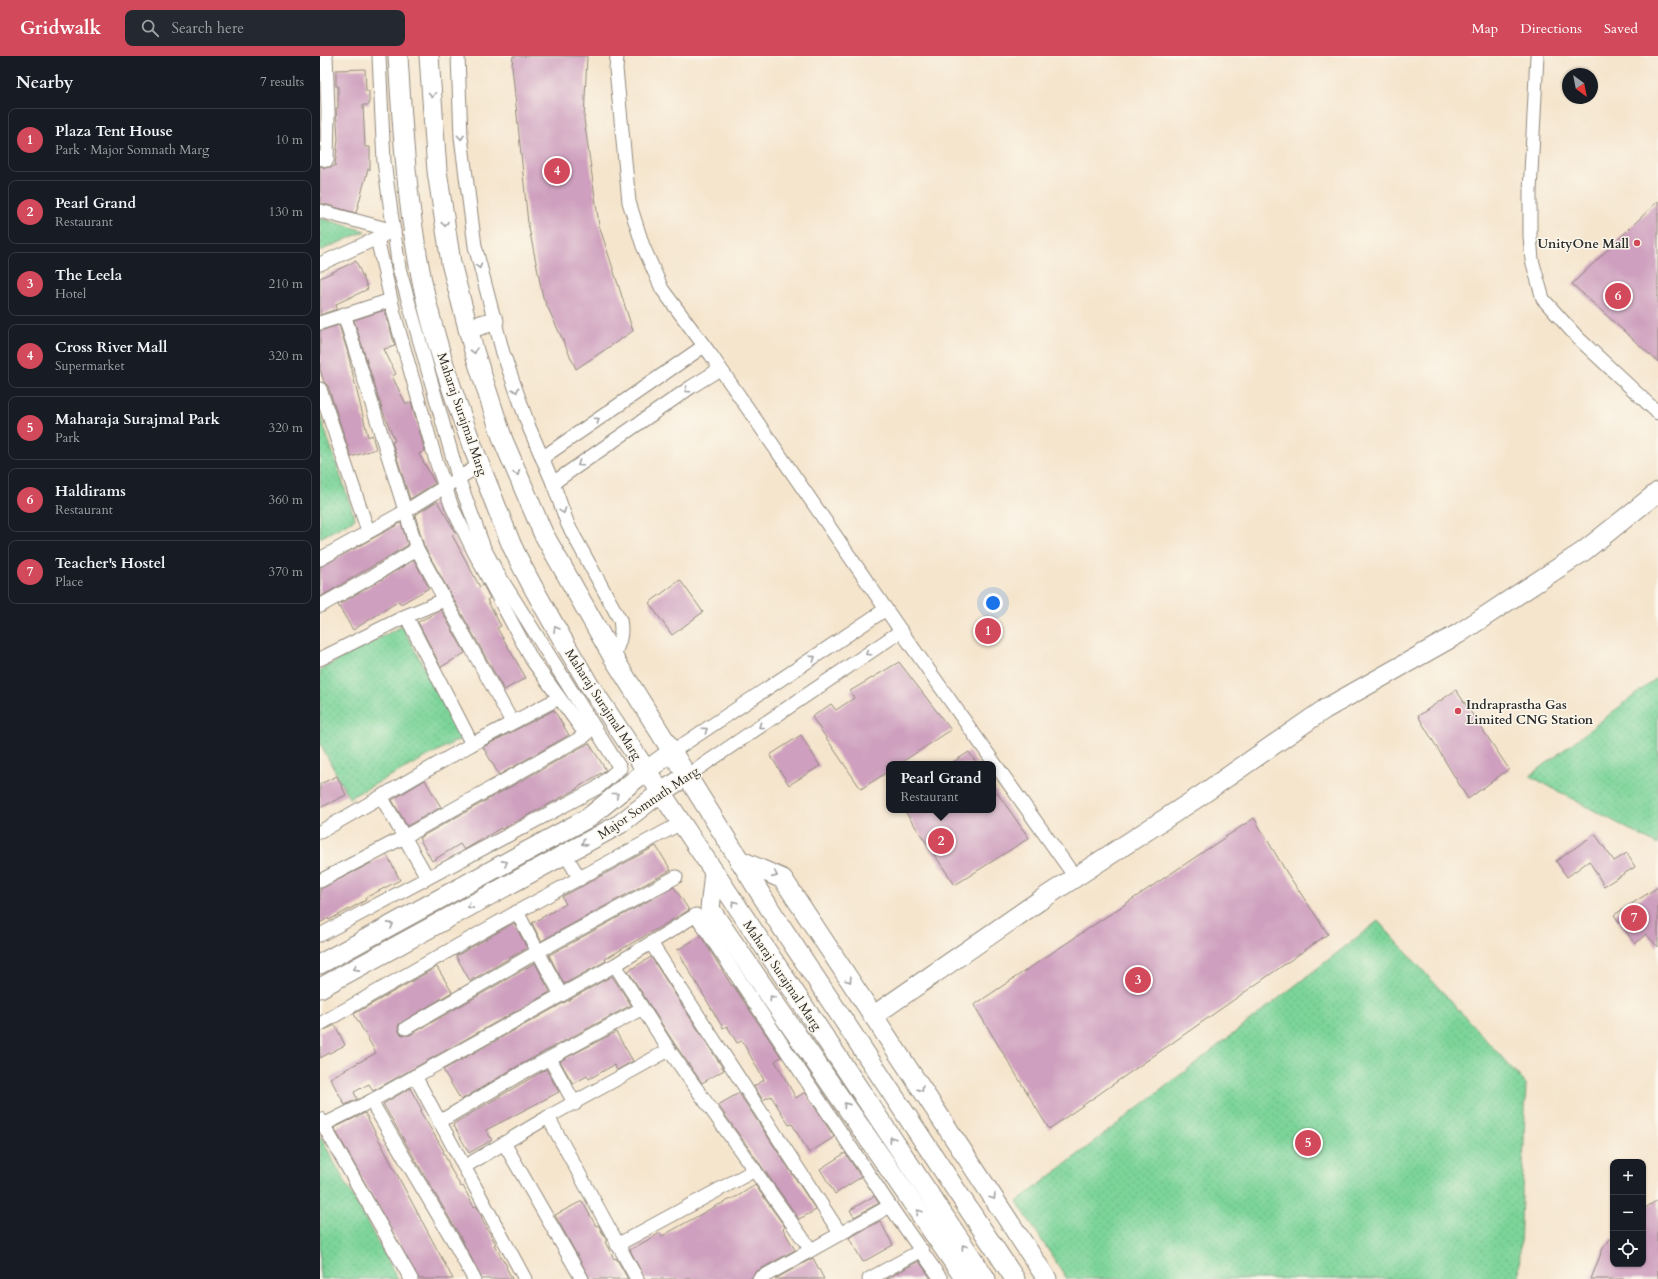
<!DOCTYPE html>
<html lang="en">
<head>
<meta charset="utf-8">
<style>
	body { margin:0; font-family:Cardo,serif; background:#242831; color:#f1f3f6 }
	.controls { position:absolute; right:12px; bottom:12px; display:grid; overflow:hidden; border-radius:8px; box-shadow:0 1px 3px #0004 }
	.controls button { width:36px; height:36px; display:grid; place-items:center; padding:0; border:0; border-bottom:1px solid #363941; background:#171b24; color:#f1f3f6; font:20px sans-serif }
	.compass { position:absolute; left:1242px; top:12px; width:36px; height:36px; border-radius:50%; background:#171b24; box-shadow:0 1px 3px #0004; rotate:148deg }
	.you { position:absolute; left:673px; top:547px; width:14px; height:14px; margin:-10px; border:3px solid #fff; border-radius:50%; background:#1a73e8; box-shadow:0 0 0 6px #1a73e833 }
	.badge { display:grid; place-items:center; width:26px; height:26px; border-radius:50%; background:#d1495b; color:#fff; font-size:13px; font-weight:700 }
	.pin { position:absolute; translate:-50% -50%; border:2px solid #fff; box-shadow:0 1px 4px #0006 }
	.popup { position:absolute; left:566px; top:705px; width:110px; height:52px; box-sizing:border-box; display:grid; place-content:center; border-radius:8px; background:#171b24; filter:drop-shadow(0 1px 3px #0005); font-size:13px; white-space:nowrap; color:#9ea1a6 }
	.popup b { font-size:15px; color:#f1f3f6 }
	.popup::after { content:''; position:absolute; left:50%; top:100%; margin-left:-8px; border:8px solid transparent; border-top-color:#171b24 }
	.list { margin:0; padding:0; list-style:none }
	h2 { display:flex; justify-content:space-between; align-items:center; height:52px; margin:0; padding:0 16px; font-size:17px }
	h2 small { font-size:13px; font-weight:400; color:#9ea1a6 }
	.list li { display:grid; grid-template-columns:26px 1fr auto; gap:12px; align-items:center; box-sizing:border-box; height:64px; margin:0 8px 8px; padding:0 8px; border:1px solid #363941; border-radius:8px }
	.list b { display:block; font-size:15px; white-space:nowrap }
	.list p { margin:0; font-size:13px; white-space:nowrap; color:#9ea1a6 }
	.list em { font-size:13px; font-style:normal; color:#9ea1a6 }
	.icon { flex:none; width:22px; height:22px; fill:none; stroke:currentColor; stroke-width:2; stroke-linecap:round; stroke-linejoin:round }
	.map { position:relative; flex:none; width:1338px; height:1223px; overflow:hidden }
	header { display:flex; align-items:center; gap:24px; box-sizing:border-box; height:56px; padding:0 20px; background:#d1495b; color:#fff }
	header strong { font-size:19px }
	nav { display:flex; gap:22px; margin-inline-start:auto; font-size:14px }
	.search { width:280px; height:36px; background:#242831; display:flex; align-items:center; gap:10px; box-sizing:border-box; padding:0 14px; border-radius:8px; color:#9ea1a6; font-size:15px }
	main { display:flex }
	aside { flex:1; background:#171b24 }
	.map>svg:first-child { display:block }
	.park { fill:url(#park-dots); stroke:#548062 }
	.building { fill:#ce9fbe }
	.lines { fill:none; stroke-linecap:round; stroke-linejoin:round }
	.street-casing { stroke:#90887c; stroke-width:15 }
	.secondary-casing { stroke:#90887c; stroke-width:21 }
	.street { stroke:#fff; stroke-width:13 }
	.secondary { stroke:#fff; stroke-width:19 }
	.oneway { stroke:#a0a0a0 }
	.poi-dot { fill:#d1495b; stroke:#fbf7ec; stroke-width:1.5 }
	.labels { text-anchor:middle; stroke-width:3; stroke-linejoin:round; paint-order:stroke }
	.poi-label { font-size:13px; font-weight:bold; fill:#2b2b2b; stroke:#fbf7ec; text-anchor:end }
	.street-label { font-size:13px; fill:#2b2b2b; stroke:#fbf7ec }
</style>
</head>
<body>
<header>
<strong>Gridwalk</strong>
<div class="search"><svg class="icon" aria-label="search" viewBox="0 0 24 24"><circle cx="10" cy="10" r="6"/><path d="M15 15l6 6"/></svg>Search here</div>
<nav><a>Map</a><a>Directions</a><a>Saved</a></nav>
</header>
<main>
<aside>
<h2>Nearby<small>7 results</small></h2>
<ul class="list">
<li><span class="badge">1</span><div><b>Plaza Tent House</b><p>Park · Major Somnath Marg</p></div><em>10 m</em></li>
<li><span class="badge">2</span><div><b>Pearl Grand</b><p>Restaurant</p></div><em>130 m</em></li>
<li><span class="badge">3</span><div><b>The Leela</b><p>Hotel</p></div><em>210 m</em></li>
<li><span class="badge">4</span><div><b>Cross River Mall</b><p>Supermarket</p></div><em>320 m</em></li>
<li><span class="badge">5</span><div><b>Maharaja Surajmal Park</b><p>Park</p></div><em>320 m</em></li>
<li><span class="badge">6</span><div><b>Haldirams</b><p>Restaurant</p></div><em>360 m</em></li>
<li><span class="badge">7</span><div><b>Teacher's Hostel</b><p>Place</p></div><em>370 m</em></li>
</ul>
</aside>
<div class="map">
<svg width="1338" height="1223" viewBox="0 0 1338 1223">
	<defs>
		<pattern id="park-dots" width="8" height="8" patternUnits="userSpaceOnUse"><rect width="8" height="8" fill="#7cd499"/><path d="M2 2h.1M6 6h.1" fill="none" stroke="#6bb684" stroke-width="1.8" stroke-linecap="round"/></pattern>
	</defs>
	<rect width="100%" height="100%" fill="#fbf7ec"/>
	<filter id="ink" filterUnits="userSpaceOnUse"><feTurbulence type="fractalNoise" baseFrequency=".025" numOctaves="2"/><feDisplacementMap in="SourceGraphic" scale="8" xChannelSelector="R" yChannelSelector="G"/><feConvolveMatrix kernelMatrix="1 2 1 2 8 2 1 2 1" color-interpolation-filters="sRGB"/></filter>
	<filter id="wash" filterUnits="userSpaceOnUse"><feTurbulence type="fractalNoise" baseFrequency=".012" numOctaves="4" result="noise"/><feDisplacementMap in="SourceGraphic" scale="16" xChannelSelector="R" yChannelSelector="G"/><feGaussianBlur stdDeviation="0.9" result="paint"/><feColorMatrix in="noise" values="0 0 0 0 0 0 0 0 0 0 0 0 0 0 0 0 0 1.4 0 .05"/><feComposite in="paint" operator="in"/></filter>
	<g filter="url(#wash)">
		<rect width="100%" height="100%" fill="#f5e5cd"/>
		<g class="park">
			<polygon points="0,162 45,175 0,195"/>
			<polygon points="0,359 35,463 0,482"/>
			<polygon points="82,570 142,682 29,742 0,687 0,614"/>
			<polygon points="1338,621 1338,789 1210,720"/>
			<polygon points="1058,865 1206,1028 1199,1223 747,1223 697,1146"/>
			<polygon points="0,1080 78,1223 0,1223"/>
		</g>
		<g id="blocks">
			<g class="building">
				<polygon points="193,0 267,0 264,63 279,169 313,275 256,313 223,241 208,167 192,10"/>
				<polygon points="45,13 46,35 49,35 49,49 43,49 45,91 50,91 50,114 48,113 36,157 0,147 0,110 5,112 15,110 18,83 16,52 18,52 18,30 16,30 16,14"/>
				<polygon points="1338,145 1338,306 1252,228"/>
				<polygon points="36,205 48,233 16,248 17,253 0,259 0,222"/>
				<polygon points="65,254 75,290 64,293 76,318 72,320 86,348 91,346 92,349 105,395 99,398 115,427 90,443 72,386 75,385 62,353 34,264"/>
				<polygon points="19,269 27,294 48,381 52,379 56,393 31,401 8,330 4,326 0,313 0,275"/>
				<polygon points="117,445 136,477 132,479 160,531 163,529 170,542 167,544 181,570 177,572 206,622 184,634 104,490 95,459"/>
				<polygon points="81,467 88,489 0,541 0,511"/>
				<polygon points="94,504 109,532 81,548 79,545 33,574 18,549"/>
				<polygon points="360,524 383,556 352,579 329,547"/>
				<polygon points="121,554 145,597 121,611 98,566"/>
				<polygon points="579,606 631,674 579,708 569,708 569,715 541,733 492,661 511,648 516,654 534,642 530,635"/>
				<polygon points="1136,634 1189,713 1148,743 1098,660"/>
				<polygon points="234,654 249,679 179,719 163,691"/>
				<polygon points="481,679 500,710 469,729 450,699"/>
				<polygon points="269,687 286,714 257,732 257,733 182,773 181,772 144,794 140,788 112,805 99,782"/>
				<polygon points="649,696 657,708 630,708"/>
				<polygon points="17,720 26,739 0,752 0,728"/>
				<polygon points="105,724 121,751 87,770 72,744"/>
				<polygon points="673,731 709,782 635,829 584,754 673,754"/>
				<polygon points="934,762 967,817 1008,878 729,1073 654,949"/>
				<polygon points="1275,778 1294,805 1307,797 1315,811 1284,830 1269,805 1247,821 1236,805"/>
				<polygon points="336,790 351,814 221,885 212,867 246,848 242,841"/>
				<polygon points="67,799 80,824 45,842 46,844 9,864 8,862 0,867 0,833"/>
				<polygon points="354,831 369,854 285,903 286,905 244,928 229,899"/>
				<polygon points="1338,831 1338,891 1326,878 1315,888 1294,859"/>
				<polygon points="194,867 207,892 150,925 136,900"/>
				<polygon points="381,880 412,930 413,929 461,1001 455,1005 476,1042 485,1036 514,1081 489,1097 472,1068 469,1069 451,1040 443,1044 434,1030 444,1024 422,985 417,987 407,970 403,972 357,894"/>
				<polygon points="331,901 404,1014 382,1027 356,990 308,915"/>
				<polygon points="215,907 230,936 53,1035 49,1028 34,1036 37,1043 25,1049 10,1022 56,997 34,958 117,911 132,936 79,968 78,972 79,976 82,979 90,979"/>
				<polygon points="292,920 311,949 196,1011 141,1044 123,1014"/>
				<polygon points="15,969 25,989 0,1002 0,976"/>
				<polygon points="296,976 313,1005 297,1014 294,1009 269,1023 267,1020 253,1028 240,1005"/>
				<polygon points="226,1013 239,1036 166,1074 172,1084 149,1097 133,1068"/>
				<polygon points="90,1032 102,1054 100,1055 124,1095 123,1096 130,1110 129,1110 141,1131 143,1130 154,1151 156,1150 162,1161 161,1162 176,1188 174,1189 187,1210 186,1211 192,1223 162,1223 141,1182 63,1048"/>
				<polygon points="419,1037 496,1154 479,1163 398,1049"/>
				<polygon points="45,1057 80,1124 133,1223 99,1223 14,1072"/>
				<polygon points="525,1097 541,1121 515,1138 500,1113"/>
				<polygon points="435,1129 465,1171 463,1173 475,1194 435,1216 431,1223 325,1223 310,1194 340,1177 342,1180 394,1151 418,1140"/>
				<polygon points="554,1140 559,1147 534,1161 530,1154"/>
				<polygon points="1338,1144 1338,1223 1271,1223 1283,1192 1293,1180 1293,1208 1323,1208 1323,1153"/>
				<polygon points="262,1145 276,1170 278,1169 287,1185 285,1186 294,1203 296,1202 308,1223 270,1223 235,1159"/>
				<polygon points="560,1165 573,1189 543,1206 529,1182"/>
				<polygon points="493,1202 504,1223 455,1223"/>
				<polygon points="599,1205 611,1223 566,1223"/>
			</g>
		</g>
	</g>
	<g filter="url(#ink)">
		<use href="#blocks" fill-opacity="0" stroke="#90887c" stroke-width="1"/>
		<g class="lines">
			<defs>
				<g id="street">
					<path d="M138,0L141,81L155,190L183,297L209,371L233,427L248,469L300,564C303,579 299,588 293,601"/>
					<polyline points="297,0 296,13 309,146 323,190 342,233 391,299 581,575 755,821"/>
					<polyline points="1217,0 1210,136 1210,180 1212,204 1223,243 1258,282 1338,357"/>
					<polyline points="0,102 7,104 8,55 6,0"/>
					<polyline points="0,155 74,175"/>
					<polyline points="0,208 64,179"/>
					<polyline points="24,258 97,493 192,666"/>
					<polyline points="0,267 71,244"/>
					<polyline points="0,333 48,475"/>
					<polyline points="222,402 384,290"/>
					<polyline points="233,427 371,331 400,313"/>
					<polyline points="0,503 84,456 160,409"/>
					<polyline points="0,550 53,520 97,493"/>
					<polyline points="86,560 152,688"/>
					<polyline points="0,603 86,560 124,544"/>
					<polyline points="352,696 566,553"/>
					<polyline points="367,720 581,575"/>
					<polyline points="62,742 107,821"/>
					<polyline points="0,776 152,688 239,642"/>
					<polyline points="245,798 260,823"/>
					<polyline points="0,825 84,781 266,679 212,604 154,496 132,451 116,405 74,257 57,182"/>
					<polyline points="197,856 241,939"/>
					<polyline points="0,879 277,732 300,712 178,518 164,492 139,424 79,212 64,106 59,0"/>
					<polyline points="331,887 520,1177"/>
					<polyline points="295,909 349,994 491,1194"/>
					<polyline points="0,968 197,856 361,767"/>
					<polyline points="86,972 217,896 356,821"/>
					<polyline points="230,1003 255,1048"/>
					<polyline points="95,1020 205,1223"/>
					<polyline points="51,1045 134,1186 154,1223"/>
					<polyline points="228,1061 317,1223"/>
					<polyline points="0,1063 91,1223"/>
					<polyline points="119,1066 200,1018 321,953"/>
					<polyline points="3,1069 51,1045 295,909 376,859 570,1150 621,1223"/>
					<polyline points="184,1087 262,1223"/>
					<polyline points="144,1111 228,1061 349,994"/>
					<polyline points="297,1189 435,1114"/>
					<polyline points="439,1223 570,1150"/>
					<polyline points="549,1223 602,1194"/>
				</g>
				<g id="secondary">
					<path d="M78,0C83,83 88,167 107,248C123,313 146,376 171,437C178,455 185,473 192,490C214,537 242,582 268,627L666,1223"/>
					<polyline points="109,0 117,115 131,207 154,295 183,384 223,477 293,601 455,861 695,1223"/>
					<polyline points="148,273 174,265"/>
					<polyline points="419,804 463,823 727,1223"/>
					<polyline points="394,816 390,853 645,1223"/>
					<polyline points="0,908 268,762 327,714 352,696"/>
					<polyline points="0,932 300,768 341,736 367,720"/>
					<polyline points="553,960 719,845 880,740 1005,653 1138,578 1264,495 1338,436"/>
				</g>
			</defs>
			<use href="#street" class="street-casing"/>
			<use href="#secondary" class="secondary-casing"/>
			<use href="#street" class="street"/>
			<use href="#secondary" class="secondary"/>
		</g>
		<defs><path id="oneway-chevron" d="M-2-3.5L2.5 0L-2 3.5" fill="none" stroke-width="1.6" stroke-linecap="round" stroke-linejoin="round"/></defs>
		<g class="oneway">
			<use href="#oneway-chevron" transform="translate(112 39) rotate(86)"/>
			<use href="#oneway-chevron" transform="translate(141 81) rotate(86)"/>
			<use href="#oneway-chevron" transform="translate(125 168) rotate(81)"/>
			<use href="#oneway-chevron" transform="translate(159 210) rotate(75)"/>
			<use href="#oneway-chevron" transform="translate(154 295) rotate(74)"/>
			<use href="#oneway-chevron" transform="translate(196 334) rotate(71)"/>
			<use href="#oneway-chevron" transform="translate(367 334) rotate(146)"/>
			<use href="#oneway-chevron" transform="translate(277 364) rotate(-34)"/>
			<use href="#oneway-chevron" transform="translate(260 408) rotate(145)"/>
			<use href="#oneway-chevron" transform="translate(197 417) rotate(67)"/>
			<use href="#oneway-chevron" transform="translate(243 455) rotate(70)"/>
			<use href="#oneway-chevron" transform="translate(236 573) rotate(-120)"/>
			<use href="#oneway-chevron" transform="translate(548 597) rotate(146)"/>
			<use href="#oneway-chevron" transform="translate(493 602) rotate(-34)"/>
			<use href="#oneway-chevron" transform="translate(441 670) rotate(146)"/>
			<use href="#oneway-chevron" transform="translate(385 674) rotate(-34)"/>
			<use href="#oneway-chevron" transform="translate(296 739) rotate(-39)"/>
			<use href="#oneway-chevron" transform="translate(264 787) rotate(151)"/>
			<use href="#oneway-chevron" transform="translate(185 807) rotate(-29)"/>
			<use href="#oneway-chevron" transform="translate(455 819) rotate(24)"/>
			<use href="#oneway-chevron" transform="translate(414 847) rotate(-124)"/>
			<use href="#oneway-chevron" transform="translate(150 850) rotate(151)"/>
			<use href="#oneway-chevron" transform="translate(71 869) rotate(-29)"/>
			<use href="#oneway-chevron" transform="translate(36 912) rotate(151)"/>
			<use href="#oneway-chevron" transform="translate(529 924) rotate(57)"/>
			<use href="#oneway-chevron" transform="translate(452 942) rotate(-125)"/>
			<use href="#oneway-chevron" transform="translate(601 1033) rotate(56)"/>
			<use href="#oneway-chevron" transform="translate(526 1049) rotate(-125)"/>
			<use href="#oneway-chevron" transform="translate(572 1083) rotate(-124)"/>
			<use href="#oneway-chevron" transform="translate(673 1141) rotate(57)"/>
			<use href="#oneway-chevron" transform="translate(599 1156) rotate(-124)"/>
			<use href="#oneway-chevron" transform="translate(644 1191) rotate(-124)"/>
		</g>
	</g>
	<g class="poi-dot">
		<circle cx="1317" cy="187" r="4"/>
		<circle cx="1138" cy="655" r="4"/>
	</g>
	<g class="labels">
		<g class="poi-label">
			<text x="1309" y="192">UnityOne Mall</text>
			<text x="1146" y="653" text-anchor="start">Indraprastha Gas<tspan x="1146" dy="15">Limited CNG Station</tspan></text>
		</g>
		<g class="street-label">
			<text transform="translate(143 358) rotate(71)" y="5">Maharaj Surajmal Marg</text>
			<text transform="translate(284 648) rotate(57)" y="5">Maharaj Surajmal Marg</text>
			<text transform="translate(328 746) rotate(-34)" y="5">Major Somnath Marg</text>
			<text transform="translate(463 919) rotate(56)" y="5">Maharaj Surajmal Marg</text>
		</g>
	</g>
</svg>
<div class="controls">
<button>+</button>
<button>−</button>
<button><svg class="icon" aria-label="locate" viewBox="0 0 24 24"><circle cx="12" cy="12" r="6"/><path d="M12 2v4M12 18v4M2 12h4M18 12h4"/></svg></button>
</div>
<svg class="compass" viewBox="-18 -18 36 36"><path d="M0-13l5 13h-10z" fill="#e53935"/><path d="M0 13l5-13h-10z" fill="#9ea1a6"/></svg>
<div class="you"></div>
<div class="pin badge" style="left:668px;top:575px">1</div>
<div class="pin badge" style="left:621px;top:785px">2</div>
<div class="popup"><b>Pearl Grand</b>Restaurant</div>
<div class="pin badge" style="left:818px;top:924px">3</div>
<div class="pin badge" style="left:237px;top:115px">4</div>
<div class="pin badge" style="left:988px;top:1087px">5</div>
<div class="pin badge" style="left:1298px;top:240px">6</div>
<div class="pin badge" style="left:1314px;top:862px">7</div>
</div>
</main>
</body>
</html>
